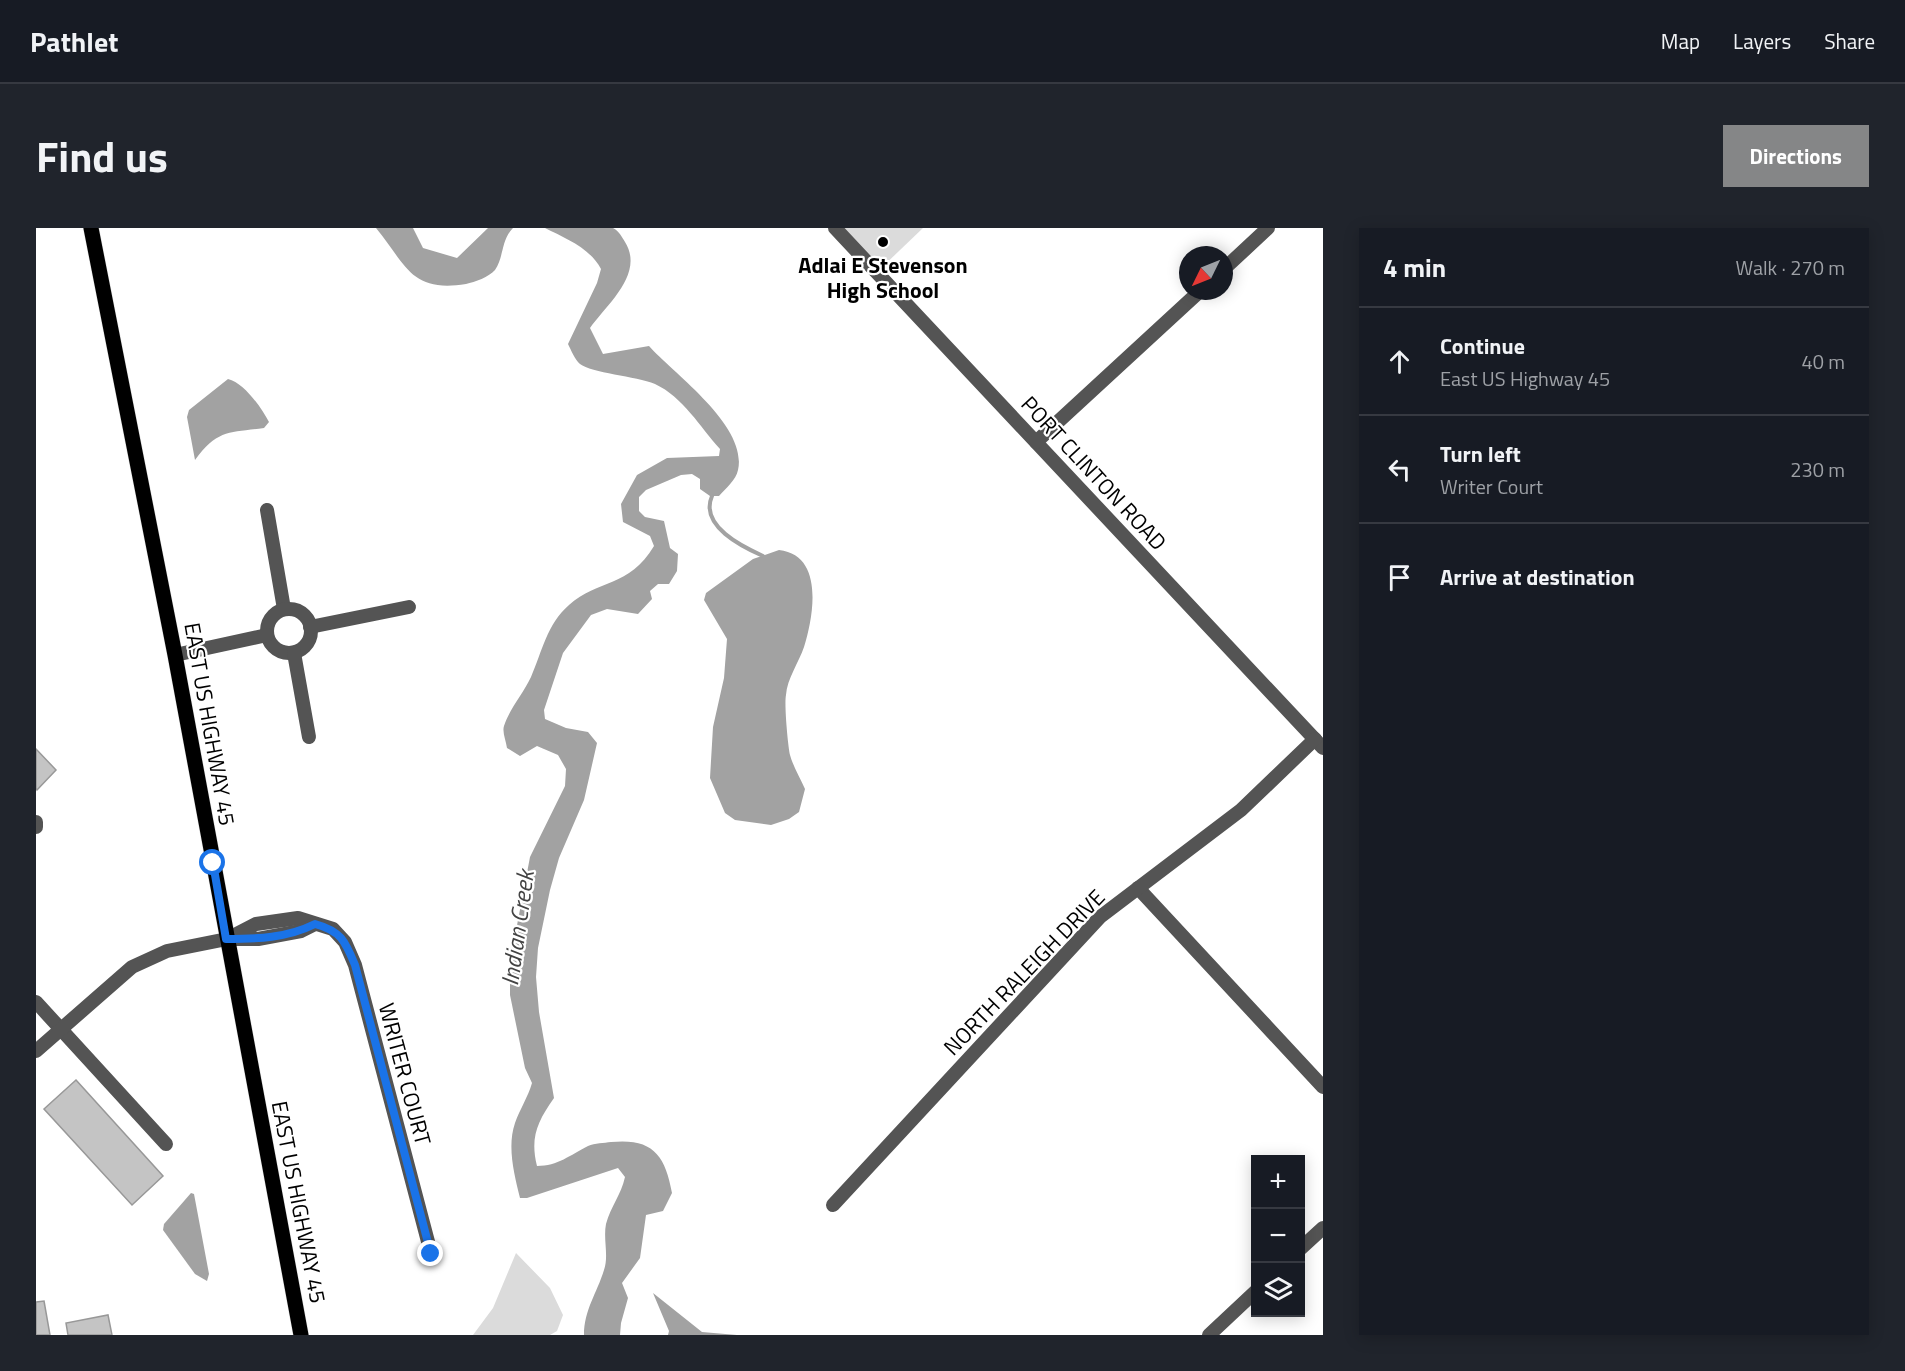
<!DOCTYPE html>
<html lang="en">
<head>
<meta charset="utf-8">
<style>
	body { margin:0; font-family:"Titillium Web",sans-serif; background:#20242c; color:#f1f3f6 }
	.controls { position:absolute; right:18px; bottom:18px; display:grid; overflow:hidden; border-radius:0px; box-shadow:0 3px 15px #0003 }
	.controls button { width:54px; height:54px; display:grid; place-items:center; padding:0; border:0; border-bottom:2px solid #363941; background:#171b24; color:#f1f3f6; font:30px sans-serif }
	.compass { position:absolute; left:1143px; top:18px; width:54px; height:54px; border-radius:50%; background:#171b24; box-shadow:0 3px 15px #0003; rotate:227deg }
	.stop { position:absolute; width:18px; height:18px; margin:-14px; border:4px solid #1a73e8; border-radius:50%; background:#fff }
	.stop.end { background:#1a73e8; border-color:#fff; box-shadow:0 2px 6px #0008 }
	.list { margin:0; padding:0; list-style:none }
	h2 { display:flex; justify-content:space-between; align-items:center; height:78px; margin:0; padding:0 24px; font-size:26px }
	h2 small { font-size:20px; font-weight:400; color:#9ea1a6 }
	.list li { display:grid; grid-template-columns:39px 1fr auto; gap:18px; align-items:center; box-sizing:border-box; height:108px; padding:0 24px; border-top:2px solid #363941 }
	.list b { display:block; font-size:22px; white-space:nowrap }
	.list p { margin:0; font-size:20px; white-space:nowrap; color:#9ea1a6 }
	.list em { font-size:20px; font-style:normal; color:#9ea1a6 }
	.icon { flex:none; width:33px; height:33px; fill:none; stroke:currentColor; stroke-width:2; stroke-linecap:round; stroke-linejoin:round }
	.map { position:relative; flex:none; width:1287px; height:1107px; overflow:hidden; border-radius:0px }
	header { display:flex; align-items:center; gap:36px; box-sizing:border-box; height:84px; padding:0 30px; background:#171b24; border-bottom:2px solid #363941 }
	header strong { font-size:28px }
	nav { display:flex; gap:33px; margin-inline-start:auto; font-size:21px }
	.intro { display:flex; align-items:center; justify-content:space-between; box-sizing:border-box; height:144px; padding:0 36px }
	h1 { margin:0; font-size:42px }
	.button { padding:15px 27px; border-radius:0px; background:#858687; color:#fff; font-size:21px; font-weight:700 }
	main { display:flex; gap:36px; padding:0 36px }
	aside { flex:1; background:#171b24; border-radius:0px; box-shadow:0 3px 15px #0003 }
	.map>svg:first-child { display:block }
	.green { fill:#dbdbdb }
	.water { fill:#a2a2a2 }
	.lines { fill:none; stroke-linecap:round; stroke-linejoin:round }
	.stream { stroke:#a2a2a2; stroke-width:4 }
	.building { fill:#c4c4c4; stroke:#989898; stroke-width:1.5 }
	.major-casing { stroke:#dbdbdb; stroke-width:16 }
	.minor { stroke:#545454; stroke-width:14 }
	.major { stroke:#000; stroke-width:15 }
	.route { stroke:#1a73e8; stroke-width:8 }
	.poi-dot { fill:#000; stroke:#fff; stroke-width:2 }
	.labels { text-anchor:middle; stroke-width:4.5; stroke-linejoin:round; paint-order:stroke }
	.poi-label { font-size:22px; font-weight:bold; fill:#000; stroke:#fff }
	.street-label { font-size:22px; fill:#000; stroke:#fff }
	.water-label { font-size:24px; font-style:italic; fill:#434343; stroke:#fff }
</style>
</head>
<body>
<header>
<strong>Pathlet</strong>
<nav><a>Map</a><a>Layers</a><a>Share</a></nav>
</header>
<div class="intro"><h1>Find us</h1><a class="button">Directions</a></div>
<main>
<div class="map">
<svg width="1287" height="1107" viewBox="0 0 1287 1107">
	<rect width="100%" height="100%" fill="#fff"/>
	<g class="green">
		<polygon points="803,0 887,0 840,45"/>
		<polygon points="480,1025 514,1060 527,1087 521,1103 514,1107 437,1107 457,1080"/>
	</g>
	<g class="water">
		<path d="M340,0H377L387,20L421,30L452,0H477C465,12 468,29 459,42C453,49 439,54 430,56C374,65 370,36 340,0Z"/>
		<path d="M509,0H577C583,3 586,9 589,14C609,46 570,77 554,100L567,126L613,118C638,146 712,198 702,242C700,252 690,260 683,268H674L664,261V251L656,246L645,247L610,262L603,269V283L609,289L628,293L634,320L642,326L641,343L633,356H622L614,363L616,371L602,386L571,381L555,387L527,425L508,482L509,491L530,500L552,504L561,515L548,572L523,630L514,662L502,720L500,749L503,784L518,870C501,894 494,910 501,938C522,938 534,927 552,918C559,915 568,915 575,914C616,910 629,926 636,965L627,983L610,987L604,1030L586,1055L592,1070L585,1095L584,1107H548C548,1082 561,1065 568,1042C573,1028 567,1011 570,996C575,978 585,967 589,949L582,940L491,970H484C478,946 471,918 479,895C484,881 492,869 496,855L489,840L474,767V734L494,629L529,558L530,541L522,527L501,518L484,528L471,520C470,513 466,504 468,498C474,480 487,466 495,449C506,424 511,396 533,377C562,351 593,360 618,318L614,308L587,294L585,276L601,247L631,230L683,228L684,221C664,199 647,169 619,156C600,148 555,145 544,136C539,132 535,122 532,116L561,55L565,41C554,20 529,10 509,0Z"/>
		<path d="M192,151C208,155 225,179 233,194L228,200C193,205 182,201 159,232L151,189L153,182Z"/>
		<path d="M743,322C788,327 778,387 768,419C763,434 751,451 750,467C748,476 752,518 754,527C757,538 764,550 769,561L763,584L753,591L735,597L699,592L689,585L674,550L677,499L688,450L691,411L668,372L670,365L717,331Z"/>
		<polygon points="155,965 158,966 173,1046 171,1053 159,1046 127,1002 128,996"/>
		<polygon points="617,1065 666,1104 701,1107 632,1107 633,1103"/>
	</g>
	<g class="lines">
		<path class="stream" d="M676,268C663,298 707,319 727,328"/>
	</g>
	<g class="building">
		<polygon points="0,521 20,542 1,562 0,560"/>
		<polygon points="40,852 127,948 96,977 8,881"/>
		<polygon points="8,1073 14,1107 0,1107 0,1074"/>
		<polygon points="72,1087 76,1107 32,1107 30,1095"/>
	</g>
	<g class="lines">
		<defs>
			<polyline id="major" points="55,0 139,427 265,1107"/>
		</defs>
		<use href="#major" class="major-casing"/>
		<g class="minor">
			<polyline points="799,0 1287,520"/>
			<polyline points="1188,41 1232,0"/>
			<polyline points="1000,214 1164,63"/>
			<polyline points="231,282 248,381"/>
			<circle cx="253" cy="403" r="22"/>
			<polyline points="274,399 373,379"/>
			<polyline points="258,425 273,509"/>
			<polyline points="139,427 231,407"/>
			<polyline points="0,594 0,599"/>
			<polyline points="1102,660 1287,859"/>
			<polyline points="191,711 220,696 262,690 297,701 309,714 319,737 395,1025"/>
			<polyline points="0,774 130,916"/>
			<polyline points="0,823 96,739 131,723 191,711 222,711 265,703 279,696"/>
			<polyline points="797,977 1064,689 1205,582 1279,511"/>
			<polyline points="1264,1021 1287,1000"/>
			<polyline points="1173,1107 1220,1063"/>
		</g>
		<use href="#major" class="major"/>
	</g>
	<g class="lines">
		<path class="route" d="M177,635L190,711C221,711 251,710 279,696C305,703 309,713 319,737L395,1026"/>
	</g>
	<circle class="poi-dot" cx="847" cy="14" r="6"/>
	<g class="labels">
		<g class="poi-label">
			<text x="847" y="45">Adlai E Stevenson<tspan x="847" dy="25">High School</tspan></text>
		</g>
		<g class="street-label">
			<text transform="translate(1058 245) rotate(47)" y="8">PORT CLINTON ROAD</text>
			<text transform="translate(174 496) rotate(80)" y="8">EAST US HIGHWAY 45</text>
			<text transform="translate(988 744) rotate(-46)" y="8">NORTH RALEIGH DRIVE</text>
			<text transform="translate(369 846) rotate(75)" y="8">WRITER COURT</text>
			<text transform="translate(263 974) rotate(79)" y="8">EAST US HIGHWAY 45</text>
		</g>
		<g class="water-label">
			<text transform="translate(482 700) rotate(-82)" y="8">Indian Creek</text>
		</g>
	</g>
</svg>
<div class="controls">
<button>+</button>
<button>−</button>
<button><svg class="icon" aria-label="layers" viewBox="0 0 24 24"><path d="M12 4l9 5-9 5-9-5zM3 14l9 5 9-5"/></svg></button>
</div>
<svg class="compass" viewBox="-18 -18 36 36"><path d="M0-13l5 13h-10z" fill="#e53935"/><path d="M0 13l5-13h-10z" fill="#9ea1a6"/></svg>
<div class="stop" style="left:177px;top:635px"></div>
<div class="stop end" style="left:395px;top:1026px"></div>
</div>
<aside>
<h2>4 min<small>Walk · 270 m</small></h2>
<ul class="list">
<li><svg class="icon" aria-label="ahead" viewBox="0 0 24 24"><path d="M12 20V5M6 11l6-6 6 6"/></svg><div><b>Continue</b><p>East US Highway 45</p></div><em>40 m</em></li>
<li><svg class="icon" aria-label="left" viewBox="0 0 24 24"><path d="M17 20v-9H6M10 6l-5 5 5 5"/></svg><div><b>Turn left</b><p>Writer Court</p></div><em>230 m</em></li>
<li><svg class="icon" aria-label="arrive" viewBox="0 0 24 24"><path d="M6 21V4h12l-3 4 3 4H6"/></svg><div><b>Arrive at destination</b></div></li>
</ul>
</aside>
</main>
</body>
</html>
